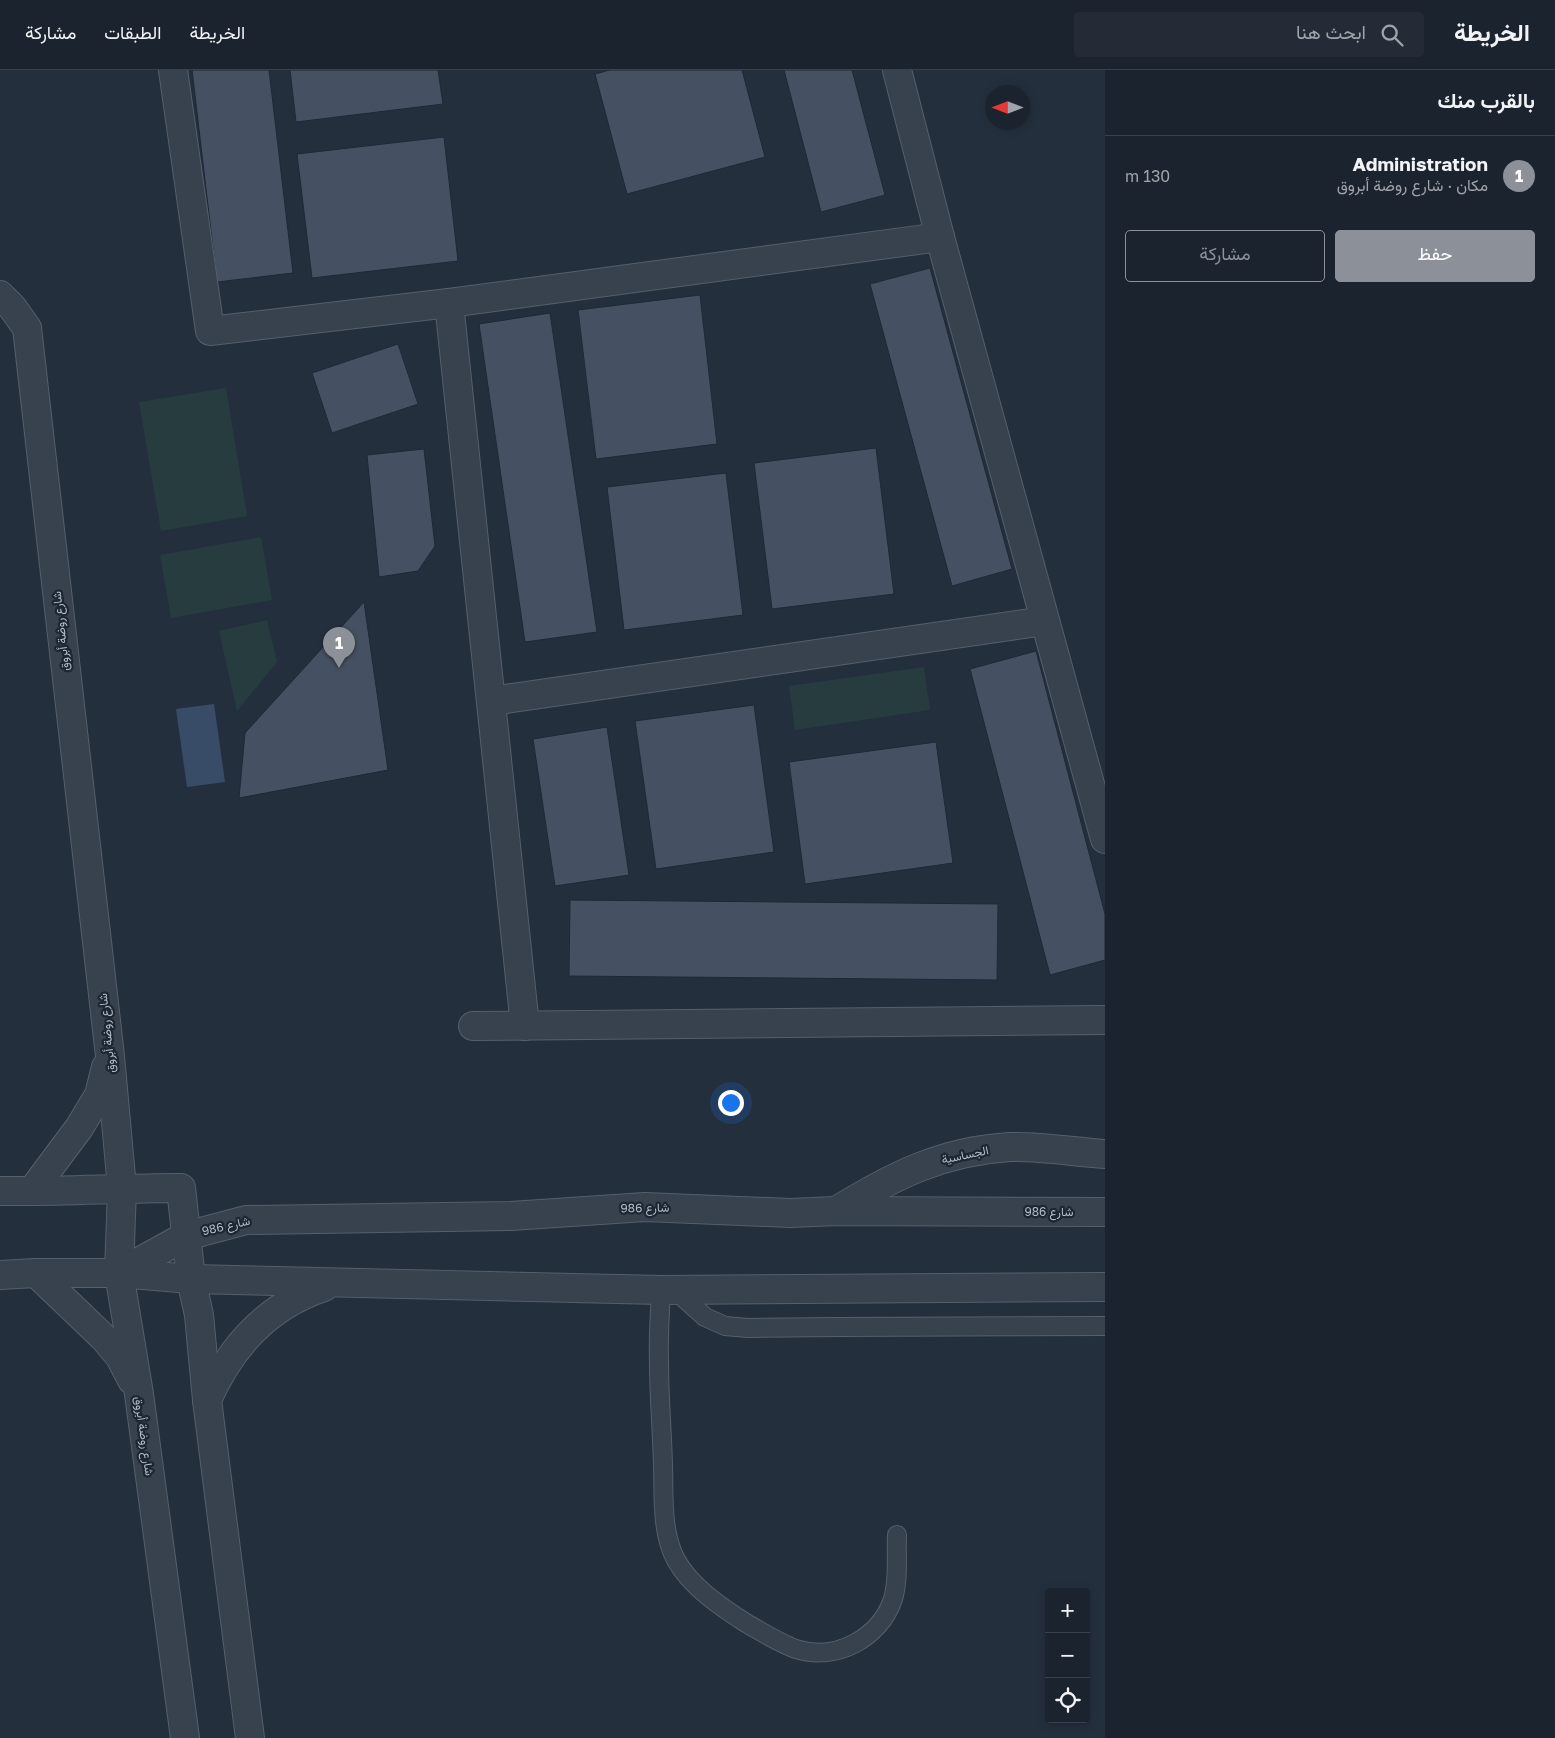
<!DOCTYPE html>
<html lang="ar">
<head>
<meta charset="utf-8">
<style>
	body { margin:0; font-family:"Golos Text",Vazirmatn,sans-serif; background:#242b36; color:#f1f3f6; direction:rtl }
	.controls { position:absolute; right:15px; bottom:15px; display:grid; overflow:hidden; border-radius:5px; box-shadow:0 2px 8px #0003 }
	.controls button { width:45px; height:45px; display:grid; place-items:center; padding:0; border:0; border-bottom:1px solid #39404a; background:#1b232e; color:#f1f3f6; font:25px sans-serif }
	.compass { position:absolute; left:985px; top:15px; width:45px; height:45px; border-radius:50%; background:#1b232e; box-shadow:0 2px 8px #0003; rotate:270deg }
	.you { position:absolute; left:730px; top:1032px; width:18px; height:18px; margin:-12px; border:4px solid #fff; border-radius:50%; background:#1a73e8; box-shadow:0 0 0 8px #1a73e833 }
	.badge { display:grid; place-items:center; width:32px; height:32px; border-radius:50%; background:#8c9099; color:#fff; font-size:16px; font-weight:700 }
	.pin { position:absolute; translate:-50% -41px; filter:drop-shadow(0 1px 2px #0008) }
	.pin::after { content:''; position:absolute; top:26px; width:18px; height:15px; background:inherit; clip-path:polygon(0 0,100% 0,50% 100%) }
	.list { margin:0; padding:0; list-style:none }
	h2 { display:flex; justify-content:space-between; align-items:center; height:65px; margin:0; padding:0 20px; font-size:21px }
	h2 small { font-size:16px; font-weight:400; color:#a0a4aa }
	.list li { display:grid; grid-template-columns:32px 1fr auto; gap:15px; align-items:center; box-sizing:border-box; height:80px; padding:0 20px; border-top:1px solid #39404a }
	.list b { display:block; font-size:19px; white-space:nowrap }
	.list p { margin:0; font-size:16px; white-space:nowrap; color:#a0a4aa }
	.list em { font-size:16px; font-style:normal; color:#a0a4aa }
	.actions { display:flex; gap:10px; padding:15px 20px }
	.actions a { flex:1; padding:11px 0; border:1px solid #8c9099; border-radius:5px; text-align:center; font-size:18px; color:#8c9099 }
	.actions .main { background:#8c9099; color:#fff }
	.icon { flex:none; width:28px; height:28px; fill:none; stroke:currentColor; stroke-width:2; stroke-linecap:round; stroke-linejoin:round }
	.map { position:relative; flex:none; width:1105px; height:1668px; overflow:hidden; direction:ltr }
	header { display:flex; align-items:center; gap:30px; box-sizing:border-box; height:70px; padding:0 25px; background:#1b232e; border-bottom:1px solid #39404a }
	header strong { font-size:24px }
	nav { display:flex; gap:28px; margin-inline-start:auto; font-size:18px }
	.search { width:350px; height:45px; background:#242b36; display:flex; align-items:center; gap:12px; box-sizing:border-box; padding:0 18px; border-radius:5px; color:#a0a4aa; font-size:19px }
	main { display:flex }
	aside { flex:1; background:#1b232e }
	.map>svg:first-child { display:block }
	.green { fill:#263c3f }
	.water { fill:#394c67 }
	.building { fill:#455162; stroke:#1f2835 }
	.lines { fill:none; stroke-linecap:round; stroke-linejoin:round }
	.service-casing { stroke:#565f6c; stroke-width:20 }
	.minor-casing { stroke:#565f6c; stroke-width:30 }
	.service { stroke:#38414e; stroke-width:18 }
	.minor { stroke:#38414e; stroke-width:28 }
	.labels { text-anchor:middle; stroke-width:4.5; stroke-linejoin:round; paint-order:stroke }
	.street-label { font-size:12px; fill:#b4bcc9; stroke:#1d2633 }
</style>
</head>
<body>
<header>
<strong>الخريطة</strong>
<div class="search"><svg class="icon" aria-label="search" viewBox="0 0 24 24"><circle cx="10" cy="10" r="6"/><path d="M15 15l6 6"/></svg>ابحث هنا</div>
<nav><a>الخريطة</a><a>الطبقات</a><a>مشاركة</a></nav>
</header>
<main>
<aside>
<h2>بالقرب منك<small></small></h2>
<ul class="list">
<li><span class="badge">1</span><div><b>Administration</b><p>مكان · شارع روضة أبروق</p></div><em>130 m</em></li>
</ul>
<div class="actions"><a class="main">حفظ</a><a>مشاركة</a></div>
</aside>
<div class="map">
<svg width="1105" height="1668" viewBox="0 0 1105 1668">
	<rect width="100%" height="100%" fill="#242f3e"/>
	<g class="green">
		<polygon points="226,318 247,446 161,461 139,332"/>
		<polygon points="261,467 272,530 171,548 160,485"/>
		<polygon points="267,550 277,592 237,641 219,561"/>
		<polygon points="924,597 930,640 795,660 789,616"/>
	</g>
	<polygon class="water" points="214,634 225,712 187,717 176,639"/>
	<g class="building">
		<polygon points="192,0 269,0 293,203 217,212"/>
		<polygon points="290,0 438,0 443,34 296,52"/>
		<polygon points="610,0 742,0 765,87 627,124 595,4"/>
		<polygon points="784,0 852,0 885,125 821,142"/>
		<polygon points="444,67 458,191 312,208 297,84"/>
		<polygon points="930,198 1012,499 952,516 870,214"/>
		<polygon points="700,225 717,374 596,389 578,240"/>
		<polygon points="550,243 597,562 525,572 479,254"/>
		<polygon points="398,274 418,334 332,363 312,303"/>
		<polygon points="876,378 894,524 772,539 754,393"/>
		<polygon points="424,379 435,476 418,501 379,507 367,385"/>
		<polygon points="726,403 743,545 624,560 607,417"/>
		<polygon points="364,532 388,700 239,728 245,663"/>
		<polygon points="1036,581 1105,844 1105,890 1050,905 970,599"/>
		<polygon points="754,635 774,782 656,799 635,651"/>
		<polygon points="607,657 629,805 555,816 533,669"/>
		<polygon points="936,672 953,793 805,814 789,692"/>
		<polygon points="570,830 998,834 997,910 569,906"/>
	</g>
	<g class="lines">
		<defs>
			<g id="service">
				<path d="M661,1220C660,1244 658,1268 659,1292C659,1326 662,1360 663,1394C664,1425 661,1462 676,1490C691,1517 721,1537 746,1553C762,1562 779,1573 796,1579C836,1592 880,1568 893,1529C899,1509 896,1485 897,1465"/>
				<polyline points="675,1220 705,1247 725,1256 748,1258 839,1257 1105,1256"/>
			</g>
			<g id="minor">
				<polyline points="173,0 210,261 449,233 940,167"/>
				<polyline points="897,0 940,167 1105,769"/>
				<polyline points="0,225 12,237 27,258 110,986 122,1118 119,1203 139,1324 185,1668"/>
				<polyline points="449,233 525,956"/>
				<polyline points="491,631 1045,551"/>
				<polyline points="473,956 1105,950"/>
				<path d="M0,1121C60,1122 120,1118 181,1118L191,1209L199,1245L207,1330L250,1668"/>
				<polyline points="32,1121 79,1058 99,1025 106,997"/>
				<path d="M836,1141C893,1106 942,1081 1010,1077C1042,1076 1073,1082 1105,1084"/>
				<polyline points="36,1203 105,1269 120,1287 132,1310"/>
				<polyline points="119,1203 186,1166 246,1150 511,1146 645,1137 790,1143 836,1141 1105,1142"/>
				<polyline points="0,1205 36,1203 119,1203 191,1209 661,1220 1105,1217"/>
				<path d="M207,1330C231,1276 267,1236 324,1217"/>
			</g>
		</defs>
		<use href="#service" class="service-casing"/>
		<use href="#minor" class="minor-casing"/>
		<use href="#service" class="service"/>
		<use href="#minor" class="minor"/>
	</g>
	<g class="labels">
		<g class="street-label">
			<text transform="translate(61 561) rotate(-96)" y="4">شارع روضة أبروق</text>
			<text transform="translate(107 963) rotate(-96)" y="4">شارع روضة أبروق</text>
			<text transform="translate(965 1085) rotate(-12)" y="4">الجساسية</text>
			<text transform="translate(645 1138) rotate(-1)" y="4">شارع 986</text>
			<text x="1049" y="1146">شارع 986</text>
			<text transform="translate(226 1156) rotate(-13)" y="4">شارع 986</text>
			<text transform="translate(144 1366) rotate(82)" y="4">شارع روضة أبروق</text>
		</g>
	</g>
</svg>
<div class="controls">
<button>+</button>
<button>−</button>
<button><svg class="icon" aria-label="locate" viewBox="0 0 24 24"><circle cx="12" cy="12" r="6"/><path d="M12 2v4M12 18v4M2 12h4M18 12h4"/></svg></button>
</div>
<svg class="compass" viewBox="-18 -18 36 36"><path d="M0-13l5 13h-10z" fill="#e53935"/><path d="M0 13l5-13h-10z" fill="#a0a4aa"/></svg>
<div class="you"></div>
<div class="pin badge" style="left:339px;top:598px">1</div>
</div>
</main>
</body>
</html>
